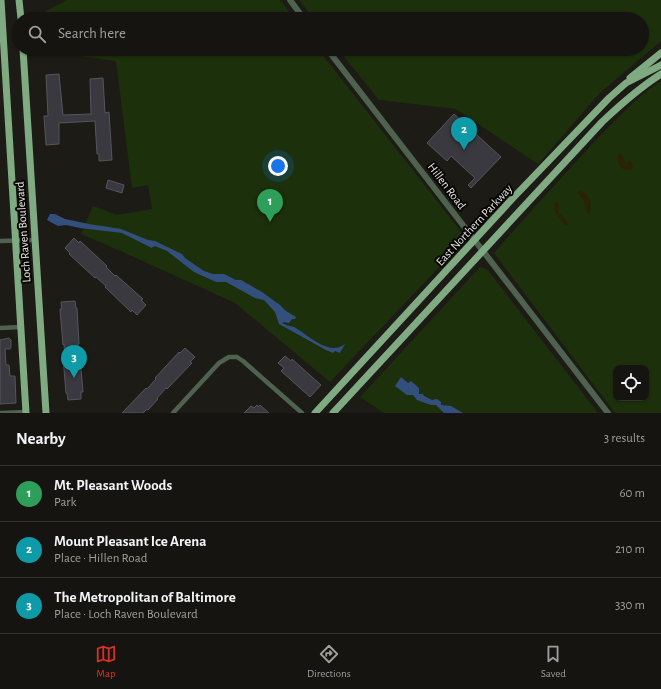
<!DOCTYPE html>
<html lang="en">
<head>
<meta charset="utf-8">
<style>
	body { margin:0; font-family:"Alegreya Sans",sans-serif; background:#23211e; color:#f1f3f6 }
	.controls { position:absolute; right:12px; bottom:12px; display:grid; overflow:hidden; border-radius:8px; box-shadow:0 1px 3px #0004 }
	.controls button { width:36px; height:36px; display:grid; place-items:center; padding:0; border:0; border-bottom:1px solid #353330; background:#161410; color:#f1f3f6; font:20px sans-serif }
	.you { position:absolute; left:278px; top:166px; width:14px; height:14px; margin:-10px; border:3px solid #fff; border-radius:50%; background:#1a73e8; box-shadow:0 0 0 6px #1a73e833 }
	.badge { display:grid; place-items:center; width:26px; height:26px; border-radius:50%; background:#d93025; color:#fff; font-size:13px; font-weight:700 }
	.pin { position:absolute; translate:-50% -33px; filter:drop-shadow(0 1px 2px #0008) }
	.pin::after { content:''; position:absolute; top:21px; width:14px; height:12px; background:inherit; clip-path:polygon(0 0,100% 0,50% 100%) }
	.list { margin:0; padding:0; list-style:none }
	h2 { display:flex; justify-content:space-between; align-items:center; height:52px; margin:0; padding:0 16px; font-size:17px }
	h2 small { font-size:13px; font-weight:400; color:#9e9e9f }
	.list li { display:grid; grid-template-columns:26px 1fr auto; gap:12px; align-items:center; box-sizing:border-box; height:56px; padding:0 16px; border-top:1px solid #353330 }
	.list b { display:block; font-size:15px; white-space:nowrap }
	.list p { margin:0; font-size:13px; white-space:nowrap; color:#9e9e9f }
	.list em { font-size:13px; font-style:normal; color:#9e9e9f }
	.icon { flex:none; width:22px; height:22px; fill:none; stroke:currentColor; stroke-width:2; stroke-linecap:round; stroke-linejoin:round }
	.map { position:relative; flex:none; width:661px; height:413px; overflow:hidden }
	.search { position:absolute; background:#161410; box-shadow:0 1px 3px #0004; left:12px; right:12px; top:12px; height:44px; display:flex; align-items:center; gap:10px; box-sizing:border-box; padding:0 14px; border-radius:22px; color:#9e9e9f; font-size:15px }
	.sheet { height:220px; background:#161410 }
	nav { display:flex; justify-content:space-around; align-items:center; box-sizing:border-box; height:56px; border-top:1px solid #353330; background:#161410; font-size:11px; color:#9e9e9f }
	nav a { display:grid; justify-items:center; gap:2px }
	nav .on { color:#d93025 }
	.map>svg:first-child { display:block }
	.green { fill:#1c300c; fill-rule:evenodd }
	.sand { fill:#2a2201 }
	.water { fill:#324f7e }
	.building { fill:#39393f; stroke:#55555c }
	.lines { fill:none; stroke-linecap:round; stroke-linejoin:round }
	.minor { stroke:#4e624f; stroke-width:4.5 }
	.tertiary { stroke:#4e624f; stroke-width:6 }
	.primary { stroke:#7faa82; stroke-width:7 }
	.labels { text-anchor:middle; stroke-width:4; stroke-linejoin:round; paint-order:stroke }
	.street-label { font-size:12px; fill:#e8e6e2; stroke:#070604 }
</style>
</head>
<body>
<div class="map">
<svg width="661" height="413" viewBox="0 0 661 413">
	<rect width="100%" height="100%" fill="#1d1b15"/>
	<g class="green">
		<polygon points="67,0 280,0 295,19 31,19"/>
		<polygon points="299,0 661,0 661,41 600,93 538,164 456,109 379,100 338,49 642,49 642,19 314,19"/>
		<polygon points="29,49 318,49 459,229 464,236 463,242 330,382 235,303 125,253 81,234 93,206 117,215 152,209 148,185 132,188 116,61"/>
		<path d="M661,81V413H615L494,253C528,214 563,176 598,138C618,118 637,96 661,81ZM616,368H646V398H616Z"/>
		<polygon points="480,267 487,269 598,413 384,413 360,397"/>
	</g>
	<g class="sand">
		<path d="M619,153L622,155L626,166L628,161C632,162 634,166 632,170C622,172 615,162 619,153Z"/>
		<path d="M580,190C589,193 593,205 589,214L587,212L584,201L578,193V191Z"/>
		<polygon points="556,202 558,203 559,213 567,221 568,225 565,225 556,213 554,204"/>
	</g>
	<g class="water">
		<path d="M50,214H55L65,219L89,224L121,229L148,240L155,241L182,254L185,258L204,271L213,274H224L236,280H241L262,292L280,305L286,311L296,317L295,319H292L289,323L284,322L282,323C286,325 290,326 294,327C309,335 329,357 345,344L340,353L335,351L333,353L326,350L279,324L275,312L264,300L255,298L226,282H216L194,272L167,251L155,246L151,248L150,247L122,233L80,228L66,225L58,226L47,220Z"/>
		<polygon points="401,377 408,383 411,381 419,388 419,394 423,394 424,396 432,400 437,399 441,402 441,405 451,406 463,413 444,413 436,405 431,405 417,400 413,395 407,395 395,386"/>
	</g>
	<g class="building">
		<polygon points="59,74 63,115 91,114 90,79 103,78 105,113 109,112 112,160 99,161 99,154 97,154 95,121 59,123 59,144 46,145 44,116 48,116 46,75"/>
		<polygon points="454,114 501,157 471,188 468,185 475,178 451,156 447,161 427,143"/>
		<polygon points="108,180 124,185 122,193 106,188"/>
		<polygon points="74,238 79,243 80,241 107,266 106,267 115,276 116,275 143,299 141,300 146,305 137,315 132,310 131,312 105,287 106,286 96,277 95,278 69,254 70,253 65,248"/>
		<polygon points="75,301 76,308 77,308 79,344 78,344 79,357 80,357 83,392 81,392 81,399 68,400 67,393 66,393 63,358 65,358 64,344 63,345 60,309 62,309 61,302"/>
		<polygon points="9,338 11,340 11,347 10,349 5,349 6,365 9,365 10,376 15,376 16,403 0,404 0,340"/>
		<polygon points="185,348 195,357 190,362 192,363 167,389 166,388 157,398 158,399 148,410 147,409 143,413 122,413 146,388 147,389 156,379 155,378 179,352 180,353"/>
		<polygon points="285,356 291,361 292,359 321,385 310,397 281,371 284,368 278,363"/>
		<polygon points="257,405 258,407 260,405 269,413 244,413 251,406 254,408"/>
	</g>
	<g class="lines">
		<g class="minor">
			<polyline points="0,241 35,240"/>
			<polyline points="0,328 21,327"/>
			<polyline points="1,413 26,412"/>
			<polyline points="173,413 219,363 229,357 237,357 243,361 302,413"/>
		</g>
		<g class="tertiary">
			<polyline points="290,0 304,19"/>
			<polyline points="327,49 608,413"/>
		</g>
		<g class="primary">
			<polyline points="1,0 26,413"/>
			<polyline points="19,0 21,19"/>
			<polyline points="23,49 46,413"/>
			<polyline points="630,78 661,53"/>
			<polyline points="315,413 513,198 609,98 626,83 661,65"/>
			<path d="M333,413L602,122C621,104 639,88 661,74"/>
		</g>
	</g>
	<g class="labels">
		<g class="street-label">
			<text transform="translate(447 186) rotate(53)" y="4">Hillen Road</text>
			<text transform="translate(474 225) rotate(-47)" y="4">East Northern Parkway</text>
			<text transform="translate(23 232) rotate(-94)" y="4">Loch Raven Boulevard</text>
		</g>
	</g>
</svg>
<div class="controls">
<button><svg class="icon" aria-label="locate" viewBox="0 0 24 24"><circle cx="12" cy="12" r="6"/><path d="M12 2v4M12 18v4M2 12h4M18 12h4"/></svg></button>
</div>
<div class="you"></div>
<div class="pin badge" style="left:270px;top:222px;background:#2e9e5b">1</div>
<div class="pin badge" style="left:464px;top:150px;background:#0f9aa8">2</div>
<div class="pin badge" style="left:74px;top:378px;background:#0f9aa8">3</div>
<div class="search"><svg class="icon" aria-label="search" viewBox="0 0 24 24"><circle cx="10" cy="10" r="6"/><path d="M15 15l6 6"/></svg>Search here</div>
</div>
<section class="sheet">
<h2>Nearby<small>3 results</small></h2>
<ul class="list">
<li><span class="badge" style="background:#2e9e5b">1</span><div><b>Mt. Pleasant Woods</b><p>Park</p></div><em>60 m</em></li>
<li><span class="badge" style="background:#0f9aa8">2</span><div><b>Mount Pleasant Ice Arena</b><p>Place · Hillen Road</p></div><em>210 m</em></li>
<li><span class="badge" style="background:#0f9aa8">3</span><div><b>The Metropolitan of Baltimore</b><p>Place · Loch Raven Boulevard</p></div><em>330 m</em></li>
</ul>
</section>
<nav>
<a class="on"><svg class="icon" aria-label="map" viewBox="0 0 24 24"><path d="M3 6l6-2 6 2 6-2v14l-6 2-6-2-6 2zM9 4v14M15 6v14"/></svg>Map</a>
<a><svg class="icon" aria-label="directions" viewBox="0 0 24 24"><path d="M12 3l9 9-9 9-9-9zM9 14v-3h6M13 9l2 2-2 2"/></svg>Directions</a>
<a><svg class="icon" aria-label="saved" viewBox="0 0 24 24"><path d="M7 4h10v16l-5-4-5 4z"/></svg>Saved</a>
</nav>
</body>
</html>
